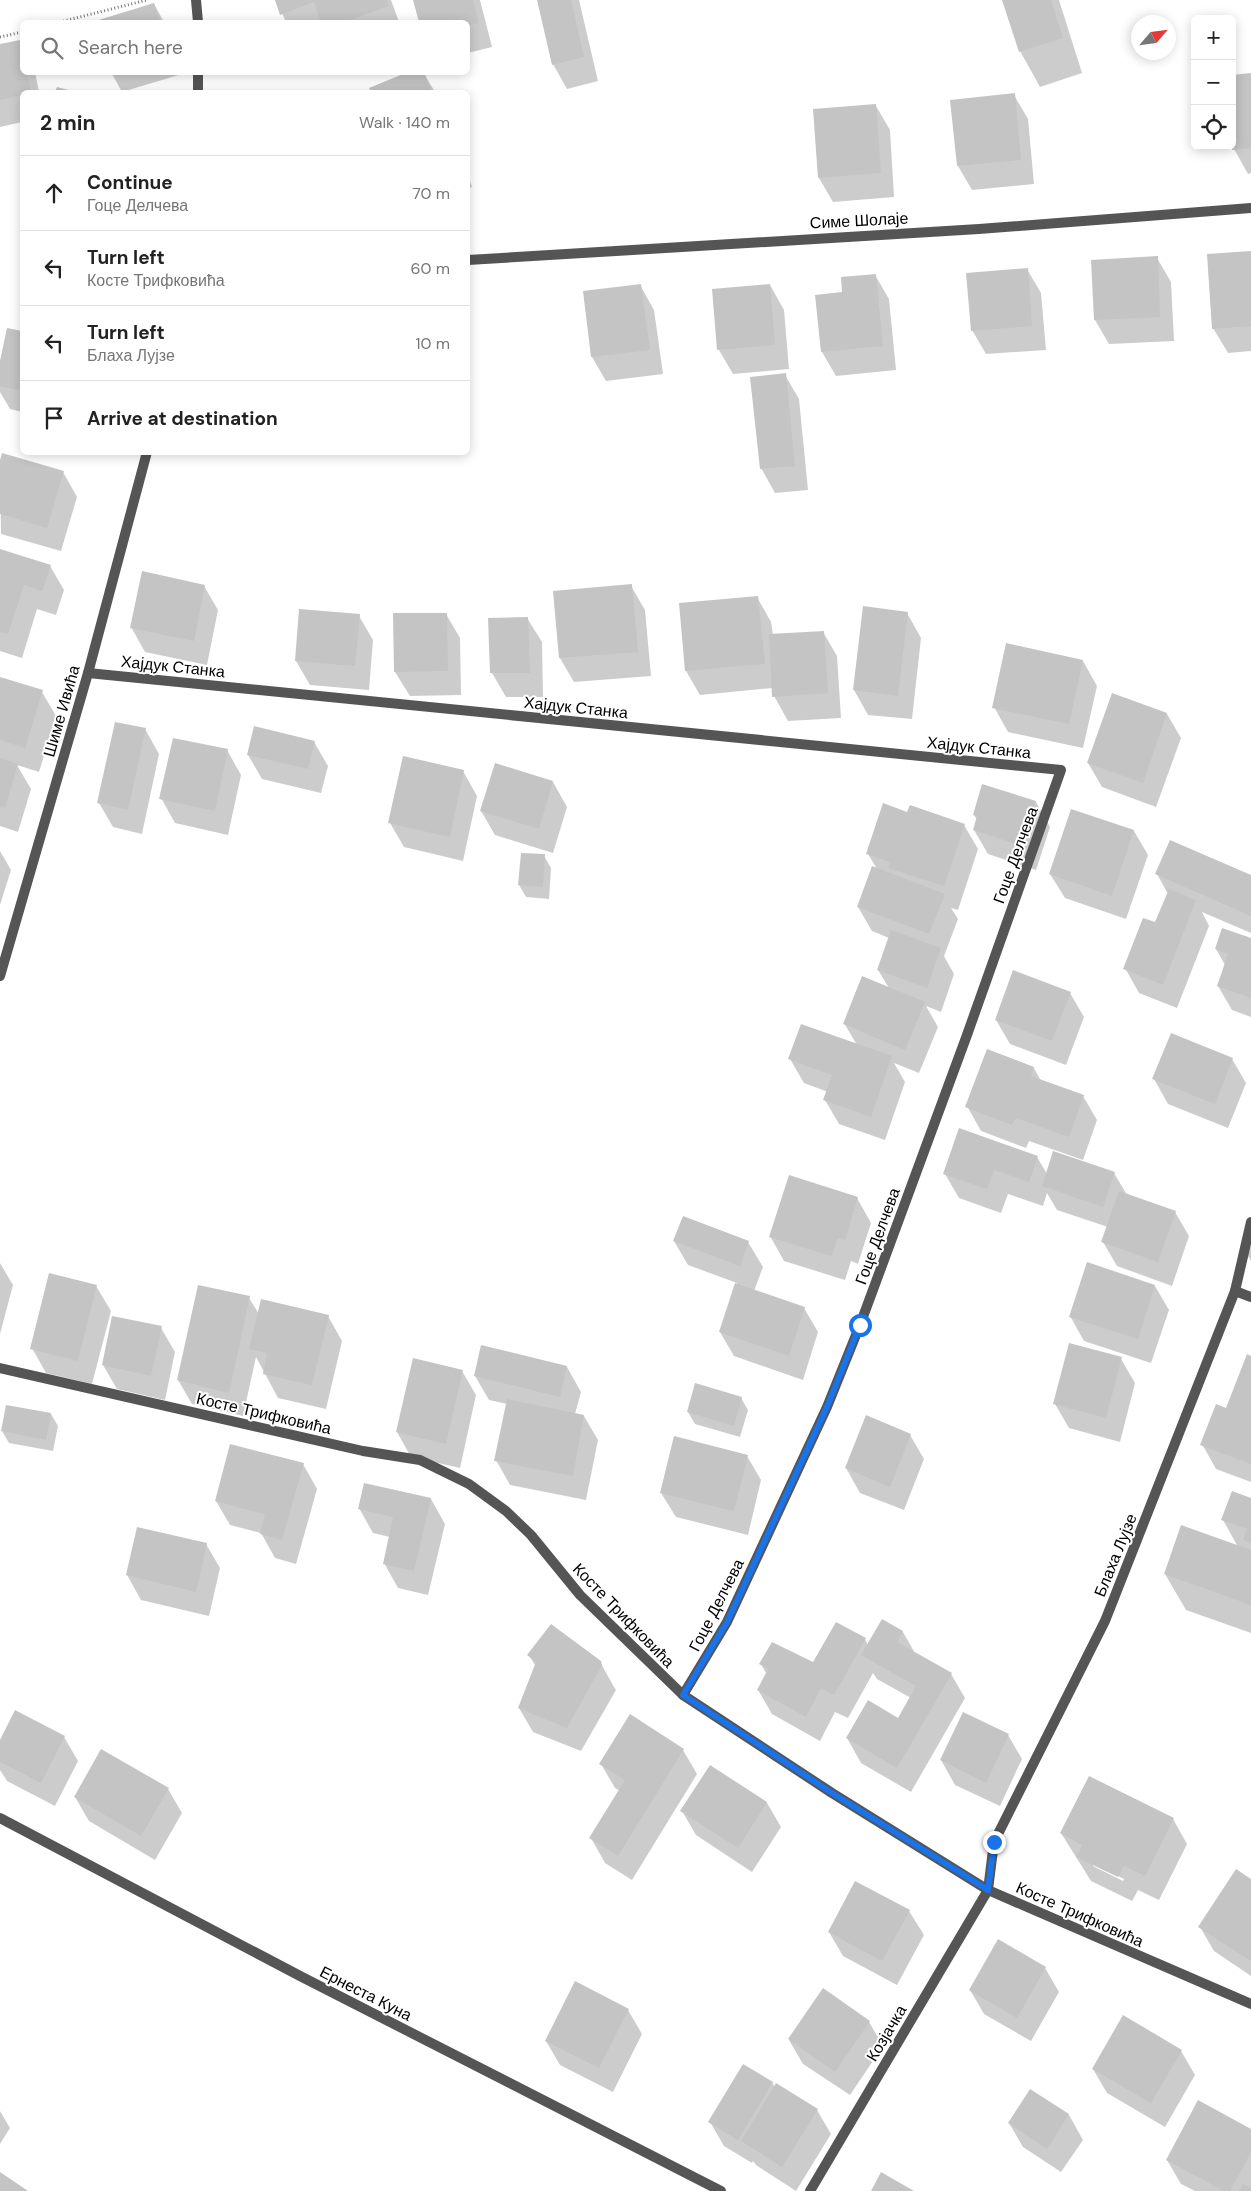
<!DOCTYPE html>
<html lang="en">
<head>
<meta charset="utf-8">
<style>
	body { margin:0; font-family:"DM Sans",sans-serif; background:#f6f6f6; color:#222 }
	.controls { position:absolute; right:15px; top:15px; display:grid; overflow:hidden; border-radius:8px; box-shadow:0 2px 12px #0003 }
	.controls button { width:45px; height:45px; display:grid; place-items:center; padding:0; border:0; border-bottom:1px solid #e0e0e0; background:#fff; color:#222; font:25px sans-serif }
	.compass { position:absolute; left:1131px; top:15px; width:45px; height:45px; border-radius:50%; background:#fff; box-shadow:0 2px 12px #0003; rotate:62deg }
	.stop { position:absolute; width:15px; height:15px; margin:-11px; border:4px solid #1a73e8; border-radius:50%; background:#fff }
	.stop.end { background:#1a73e8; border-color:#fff; box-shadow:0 1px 5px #0008 }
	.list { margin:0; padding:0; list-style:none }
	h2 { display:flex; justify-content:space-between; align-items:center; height:65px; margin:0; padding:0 20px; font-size:21px }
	h2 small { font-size:16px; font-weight:400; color:#767676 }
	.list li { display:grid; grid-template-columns:32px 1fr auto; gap:15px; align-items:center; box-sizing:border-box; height:75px; padding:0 20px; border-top:1px solid #e0e0e0 }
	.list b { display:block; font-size:19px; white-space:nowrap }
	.list p { margin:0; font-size:16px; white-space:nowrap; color:#767676 }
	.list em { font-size:16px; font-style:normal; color:#767676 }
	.icon { flex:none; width:28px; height:28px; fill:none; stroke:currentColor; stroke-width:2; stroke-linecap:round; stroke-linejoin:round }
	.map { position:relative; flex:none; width:1251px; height:2191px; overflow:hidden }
	.search { position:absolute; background:#fff; box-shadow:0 2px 12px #0003; left:20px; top:20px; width:450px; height:55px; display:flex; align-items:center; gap:12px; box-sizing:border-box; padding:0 18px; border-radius:8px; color:#767676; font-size:19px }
	.panel { position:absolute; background:#fff; box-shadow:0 2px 12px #0003; left:20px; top:90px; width:450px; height:365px; border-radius:8px }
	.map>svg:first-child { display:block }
	.shadow { fill:#0003; fill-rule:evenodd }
	.building { fill:#c4c4c4 }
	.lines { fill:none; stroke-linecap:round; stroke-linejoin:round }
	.path { stroke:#777; stroke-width:3; stroke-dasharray:1 2.5; stroke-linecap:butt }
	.street { stroke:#555; stroke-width:10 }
	.route { stroke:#1a73e8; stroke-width:6 }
	.labels { text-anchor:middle; stroke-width:4; stroke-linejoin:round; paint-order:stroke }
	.street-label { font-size:16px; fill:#000; stroke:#fff }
</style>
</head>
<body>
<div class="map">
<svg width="1251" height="2191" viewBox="0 0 1251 2191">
	<rect width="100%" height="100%" fill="#fff"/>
	<g class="shadow">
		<polygon points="276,0 391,0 399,22 286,22"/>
		<polygon points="414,0 480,0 492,47 468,53 468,22 420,22"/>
		<polygon points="538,0 579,0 598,81 567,89 553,64"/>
		<polygon points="1003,0 1059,0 1082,73 1040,87 1020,51"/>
		<polygon points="154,4 164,22 95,22"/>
		<polygon points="20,41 22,46 22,72 35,72 39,92 22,92 22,122 0,127 0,45"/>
		<polygon points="111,72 182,72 182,74 122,92"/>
		<polygon points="423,72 435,92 373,92 371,88"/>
		<polygon points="1251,75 1251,173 1248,174 1234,149"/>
		<polygon points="1014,95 1028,119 1034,184 972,190 958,166 951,101"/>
		<polygon points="876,106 890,130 894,197 833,202 819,178"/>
		<polygon points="468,175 472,187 468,189"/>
		<polygon points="1251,252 1251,351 1228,353 1213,328"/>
		<polygon points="1157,258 1171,282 1174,341 1109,344 1095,320"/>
		<polygon points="1027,269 1041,293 1046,350 986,354 972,330"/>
		<polygon points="875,275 889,299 896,370 836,376 822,352 816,296 844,293"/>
		<polygon points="640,285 654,310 663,374 606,381 592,357"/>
		<polygon points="770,285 784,310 789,369 733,374 719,350"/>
		<polygon points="8,329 22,333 22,412 10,409 0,392 0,367"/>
		<polygon points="785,375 799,399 808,490 775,493 761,468"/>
		<polygon points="0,465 63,472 77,497 61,551 1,534"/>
		<polygon points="0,550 50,566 64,590 56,615 37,609 22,658 0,651"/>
		<polygon points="204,586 218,610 207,665 145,652 131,627"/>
		<polygon points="631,586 645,610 651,676 574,682 560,658 554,592"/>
		<polygon points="757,597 771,622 773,635 823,632 837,656 841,718 788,721 774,696 773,688 700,695 686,671"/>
		<polygon points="864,608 907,613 921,638 912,719 868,715 854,690"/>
		<polygon points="446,614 460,638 461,695 410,696 395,672"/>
		<polygon points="359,616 373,640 369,690 310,685 296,661"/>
		<polygon points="527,618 542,642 543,697 506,697 492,673 489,619"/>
		<polygon points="1083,661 1097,686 1083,748 1008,732 994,707"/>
		<polygon points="0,679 42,692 56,716 39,772 17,765 31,789 18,832 0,826"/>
		<polygon points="1167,714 1181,738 1156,807 1102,787 1088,763"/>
		<polygon points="145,729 159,754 142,834 113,827 99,803"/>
		<polygon points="314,742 328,766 321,793 262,779 248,755"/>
		<polygon points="227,750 241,775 228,835 175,823 161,798"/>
		<polygon points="496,764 553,782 567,807 553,853 495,835 481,811"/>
		<polygon points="463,771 477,796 463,861 404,847 390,823"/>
		<polygon points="983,786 1036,802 1050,827 1036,870 988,854 974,830 977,820 974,815"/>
		<polygon points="907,813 964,825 978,849 958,910 951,908 958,919 944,956 954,974 941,1012 926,1006 938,1027 919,1073 894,1063 905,1082 885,1140 839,1124 825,1100 828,1092 804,1083 790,1059 857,1045 844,1023 889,988 878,970 889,938 872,931 858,907 877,869 868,854"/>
		<polygon points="1134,831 1148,855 1126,919 1065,898 1050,874"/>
		<polygon points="0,851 11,870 0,905"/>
		<polygon points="544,856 551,868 549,899 526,897 519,885"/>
		<polygon points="1157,874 1251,876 1251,933 1202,912 1209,926 1177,1008 1139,993 1125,968 1156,924 1168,894"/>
		<polygon points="1251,940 1251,1017 1232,1010 1218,986 1225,965 1216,949"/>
		<polygon points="1070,993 1084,1017 1066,1065 1010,1044 996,1020"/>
		<polygon points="1232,1059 1246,1083 1228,1128 1168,1104 1154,1079"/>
		<polygon points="1034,1068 1041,1081 1083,1096 1097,1120 1083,1160 1029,1141 1026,1148 981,1131 967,1106"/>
		<polygon points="1037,1157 1047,1174 1114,1173 1127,1195 1175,1212 1189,1236 1172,1286 1117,1266 1103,1242 1108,1227 1057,1210 1047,1193 1043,1206 1008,1194 1001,1213 959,1198 945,1174"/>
		<polygon points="857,1198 871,1223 858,1264 851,1261 845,1280 784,1261 770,1236"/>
		<polygon points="674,1241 748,1242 763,1267 754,1291 804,1308 818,1332 803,1380 734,1356 720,1332 737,1283 688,1265"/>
		<polygon points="1251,1246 1251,1261 1248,1256"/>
		<polygon points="0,1263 13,1285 0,1334"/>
		<polygon points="96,1286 111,1311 92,1384 46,1373 32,1348"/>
		<polygon points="1155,1286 1169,1310 1151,1363 1084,1341 1070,1316"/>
		<polygon points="249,1298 259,1314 328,1316 342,1341 326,1409 278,1398 256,1357 243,1416 192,1404 178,1380"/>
		<polygon points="161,1328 175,1352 165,1400 117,1389 103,1365"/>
		<polygon points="1251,1357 1251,1482 1216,1469 1202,1444 1227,1410"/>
		<polygon points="1121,1359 1135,1383 1120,1442 1069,1428 1055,1404"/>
		<polygon points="567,1367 581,1392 575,1414 584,1416 598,1440 586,1500 510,1485 496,1460 507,1404 489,1400 475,1376"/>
		<polygon points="462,1371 476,1395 460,1468 411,1457 397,1432"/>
		<polygon points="741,1398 748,1410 740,1437 695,1424 688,1412"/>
		<polygon points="51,1414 58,1426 53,1451 9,1443 2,1431"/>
		<polygon points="910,1435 924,1459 904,1510 860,1493 846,1468"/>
		<polygon points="747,1456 761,1480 748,1535 676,1517 661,1493"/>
		<polygon points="303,1464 317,1489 296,1564 275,1558 261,1533 230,1525 216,1501"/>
		<polygon points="431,1499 445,1524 428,1595 398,1588 384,1563 390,1537 373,1533 359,1508"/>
		<polygon points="1251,1500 1251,1633 1186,1610 1165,1574 1238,1547 1223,1520"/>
		<polygon points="206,1544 220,1568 209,1616 141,1600 127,1575"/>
		<polygon points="883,1621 903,1632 915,1653 951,1674 965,1698 911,1792 861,1763 847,1738 898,1720 911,1698 877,1679 873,1673 848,1718 835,1712 820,1741 772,1714 758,1690 767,1675 761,1664 813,1664 865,1639 868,1645"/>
		<polygon points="529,1655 600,1662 614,1687 616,1690 581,1751 533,1732 519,1708 536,1667"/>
		<polygon points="1008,1735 1022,1759 1000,1806 955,1785 941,1760"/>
		<polygon points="64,1737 78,1761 55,1806 7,1781 0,1770 0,1743"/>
		<polygon points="683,1750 697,1774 632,1880 605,1863 591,1838 620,1791 615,1788 601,1764"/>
		<polygon points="710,1767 767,1803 781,1827 752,1872 696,1835 682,1811"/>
		<polygon points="168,1789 182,1813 155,1860 89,1821 75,1797"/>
		<path d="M1173,1819L1187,1844L1159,1900L1138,1890L1132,1901L1091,1881L1061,1833ZM1093,1864L1124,1879L1123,1881L1093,1866Z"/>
		<polygon points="1251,1880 1251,1976 1214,1951 1200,1927"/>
		<polygon points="909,1911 924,1935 897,1985 843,1956 829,1932"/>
		<polygon points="1045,1968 1059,1992 1031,2041 984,2014 970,1990"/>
		<polygon points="628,2010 642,2034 613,2092 560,2065 546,2041"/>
		<polygon points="869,2022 883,2046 850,2095 803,2064 789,2040"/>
		<polygon points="1181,2051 1195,2075 1165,2127 1107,2093 1093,2069"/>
		<polygon points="772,2082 775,2088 817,2110 831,2134 796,2191 756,2165 753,2161 752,2163 724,2146 710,2122"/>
		<polygon points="1030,2090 1069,2115 1083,2140 1061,2172 1023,2147 1009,2123"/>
		<polygon points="0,2111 10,2128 0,2144"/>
		<polygon points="1251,2131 1251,2191 1195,2191 1181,2184 1167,2160"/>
	</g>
	<g class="building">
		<polygon points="275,0 387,0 389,6 344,22 321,22 314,2 280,15"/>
		<polygon points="413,0 473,0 479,23 468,25 468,22 419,22"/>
		<polygon points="537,0 571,0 584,57 552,65"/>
		<polygon points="1002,0 1051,0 1063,38 1019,52"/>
		<polygon points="154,3 161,22 92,22"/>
		<polygon points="20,40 22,72 27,72 31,92 22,92 22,95 0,100 0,44"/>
		<polygon points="408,72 424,72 432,92 371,92 369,88"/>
		<polygon points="1251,73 1251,148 1232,150 1232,75"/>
		<polygon points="57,87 76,92 55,92"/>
		<polygon points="1015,93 1021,160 957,166 950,100"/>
		<polygon points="876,104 881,173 818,178 813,109"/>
		<polygon points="1251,251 1251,326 1212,329 1207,254"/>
		<polygon points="1158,256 1160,317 1094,320 1091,260"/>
		<polygon points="1028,268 1032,326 971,331 966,273"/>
		<polygon points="876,274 883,346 821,352 815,295 842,292 841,277"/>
		<polygon points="641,284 650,350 591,357 583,291"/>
		<polygon points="770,284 775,345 717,350 712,289"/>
		<polygon points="7,328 22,331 22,391 0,386 0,361"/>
		<polygon points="786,373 795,466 760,469 750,377"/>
		<polygon points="2,453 64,471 47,528 0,514 0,460"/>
		<polygon points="0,549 51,565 42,591 24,585 8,634 0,632"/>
		<polygon points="142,571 205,585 194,641 130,628"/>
		<polygon points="632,584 638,652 559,658 553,591"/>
		<polygon points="758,596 765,664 685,671 679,603"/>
		<polygon points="863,606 908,612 898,696 853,690"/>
		<polygon points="299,609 360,614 355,666 295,661"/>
		<polygon points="393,613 447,613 448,671 394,672"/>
		<polygon points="528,617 530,673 490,673 488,618"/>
		<polygon points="824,631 828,693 772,697 769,634"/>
		<polygon points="1006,643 1083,660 1069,724 992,708"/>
		<polygon points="0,677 43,690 25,748 0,740"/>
		<polygon points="1112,693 1167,713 1143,783 1087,763"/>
		<polygon points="115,722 146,728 128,810 97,803"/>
		<polygon points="254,726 315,741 308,769 247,755"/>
		<polygon points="173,738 228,749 215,811 159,799"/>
		<polygon points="403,756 464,770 450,837 388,823"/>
		<polygon points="0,758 18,764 5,808 0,807"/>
		<polygon points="495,763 553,781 539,829 480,811"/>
		<polygon points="982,784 1036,801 1022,846 973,830 977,816 973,815"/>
		<polygon points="883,803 907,812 910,805 965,824 944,886 888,868 890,862 866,854"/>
		<polygon points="1071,809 1134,830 1112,896 1049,874"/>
		<polygon points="1170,840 1251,875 1251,916 1155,874"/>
		<polygon points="521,853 545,854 543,887 518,885"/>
		<polygon points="872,866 945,894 929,934 857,907"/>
		<polygon points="1169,889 1196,900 1163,985 1123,969 1143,918 1155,922"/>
		<polygon points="1222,928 1251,938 1251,998 1217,986 1228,954 1215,949"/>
		<polygon points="891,930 941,948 927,988 877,970"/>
		<polygon points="1013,970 1071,992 1052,1041 995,1020"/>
		<polygon points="862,976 925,1002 905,1050 843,1024"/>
		<polygon points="801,1024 892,1056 871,1117 823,1100 832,1075 788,1059"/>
		<polygon points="1171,1033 1233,1058 1215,1104 1152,1079"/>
		<polygon points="987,1049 1034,1067 1031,1076 1084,1095 1069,1137 1016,1118 1012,1125 965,1107"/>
		<polygon points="959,1128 1038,1156 1029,1182 994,1170 987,1189 943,1174"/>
		<polygon points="1053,1151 1115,1172 1103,1207 1042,1186"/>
		<polygon points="789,1175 858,1197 845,1240 838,1238 831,1256 769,1237"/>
		<polygon points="1119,1191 1176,1211 1158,1262 1101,1242"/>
		<polygon points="683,1216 749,1241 740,1266 673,1241"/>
		<polygon points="1087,1262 1155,1285 1138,1339 1069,1317"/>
		<polygon points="49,1273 97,1285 78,1361 30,1349"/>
		<polygon points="735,1283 805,1307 789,1356 719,1332"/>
		<polygon points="198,1285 250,1296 229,1393 177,1380"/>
		<polygon points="261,1299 329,1315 312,1385 263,1374 267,1353 249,1349"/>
		<polygon points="112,1316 162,1326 151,1376 102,1365"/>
		<polygon points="1069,1343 1122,1357 1106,1418 1053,1404"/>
		<polygon points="481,1345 567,1366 560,1397 474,1376"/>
		<polygon points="1247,1354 1251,1356 1251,1464 1200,1445 1216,1404 1226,1408"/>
		<polygon points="413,1358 463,1370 446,1444 396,1432"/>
		<polygon points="695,1383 742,1397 734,1426 687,1412"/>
		<polygon points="507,1399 584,1415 573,1476 494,1461"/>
		<polygon points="6,1405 51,1413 46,1440 1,1431"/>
		<polygon points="866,1415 911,1434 890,1487 845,1468"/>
		<polygon points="674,1436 748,1455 734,1511 660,1493"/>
		<polygon points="230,1444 304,1463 282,1540 260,1534 265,1514 215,1501"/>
		<polygon points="364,1483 431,1498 414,1571 383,1564 393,1517 358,1509"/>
		<polygon points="1232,1491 1251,1498 1251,1543 1243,1540 1247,1529 1221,1520"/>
		<polygon points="1181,1525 1251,1550 1251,1605 1164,1574"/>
		<polygon points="137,1527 207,1543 196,1592 126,1575"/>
		<polygon points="882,1619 903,1631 897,1642 952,1673 897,1768 846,1738 868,1700 898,1718 916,1686 861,1655"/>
		<polygon points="836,1622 866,1638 834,1695 821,1688 806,1717 757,1690 768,1669 759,1664 772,1642 813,1662"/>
		<polygon points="551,1624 601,1661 602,1665 567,1728 518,1708 536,1662 527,1655"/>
		<polygon points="15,1710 65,1736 41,1783 0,1762 0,1740"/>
		<polygon points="963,1712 1009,1734 986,1783 940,1760"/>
		<polygon points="630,1714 684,1749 618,1856 589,1838 625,1780 599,1764"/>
		<polygon points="101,1749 169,1788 141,1836 74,1797"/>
		<polygon points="710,1765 767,1802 738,1848 680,1811"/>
		<polygon points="1089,1776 1174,1818 1145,1876 1124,1866 1118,1877 1076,1857 1082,1845 1060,1833"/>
		<polygon points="1236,1869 1251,1879 1251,1961 1198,1927"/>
		<polygon points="855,1881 910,1910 882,1961 828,1932"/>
		<polygon points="998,1939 1046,1967 1017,2018 969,1990"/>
		<polygon points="575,1981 629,2009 599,2068 545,2041"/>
		<polygon points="823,1988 870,2021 835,2072 788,2039"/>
		<polygon points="1123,2015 1182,2050 1151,2103 1092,2069"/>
		<polygon points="743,2064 773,2082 738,2140 708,2122"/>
		<polygon points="776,2083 818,2109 782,2167 741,2141"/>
		<polygon points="1030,2089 1069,2114 1047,2149 1008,2123"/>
		<polygon points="1198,2100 1251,2129 1251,2152 1230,2191 1224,2191 1166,2160"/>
		<polygon points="0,2172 28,2191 0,2191"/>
		<polygon points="881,2172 914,2191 871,2191"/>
		<polygon points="1243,2184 1251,2188 1251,2191 1239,2191"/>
	</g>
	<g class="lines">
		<g class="path">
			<polyline points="60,22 147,0"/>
			<polyline points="0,37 22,32"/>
		</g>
		<g class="street">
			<polyline points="196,0 198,22"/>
			<polyline points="198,92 198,72"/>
			<polyline points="468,260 979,229 1251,208"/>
			<polyline points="88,673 1061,770 967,1035 860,1325 827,1407 727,1622 683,1695"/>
			<polyline points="0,976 88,673 147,452"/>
			<polyline points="1235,1291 1251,1297"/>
			<polyline points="0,1368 363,1451 420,1460 469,1484 506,1511 531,1535 580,1595 683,1695 832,1793 988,1890 1251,2004"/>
			<polyline points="0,1818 302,1977 721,2191"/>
			<polyline points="810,2191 988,1890 994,1842 1105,1621 1235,1291 1251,1222"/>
		</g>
	</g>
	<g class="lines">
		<polyline class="route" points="860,1325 827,1407 727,1622 683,1695 832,1793 988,1890 994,1842"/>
	</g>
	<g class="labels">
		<g class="street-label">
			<text transform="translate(859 220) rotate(-3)" y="6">Симе Шолаје</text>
			<text transform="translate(173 666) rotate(6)" y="6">Хајдук Станка</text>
			<text transform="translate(576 707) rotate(6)" y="6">Хајдук Станка</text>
			<text transform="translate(61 711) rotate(-74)" y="6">Шиме Ивића</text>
			<text transform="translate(979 747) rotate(6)" y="6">Хајдук Станка</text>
			<text transform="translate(1015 855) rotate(-70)" y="6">Гоце Делчева</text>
			<text transform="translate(877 1236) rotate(-70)" y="6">Гоце Делчева</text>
			<text transform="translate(264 1413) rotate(13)" y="6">Косте Трифковића</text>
			<text transform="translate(1115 1555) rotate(-68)" y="6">Блаха Лујзе</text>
			<text transform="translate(716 1605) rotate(-63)" y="6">Гоце Делчева</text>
			<text transform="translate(624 1615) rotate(46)" y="6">Косте Трифковића</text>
			<text transform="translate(1080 1914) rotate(24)" y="6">Косте Трифковића</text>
			<text transform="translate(366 1993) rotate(27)" y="6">Ернеста Куна</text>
			<text transform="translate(886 2033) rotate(-59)" y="6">Козјачка</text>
		</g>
	</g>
</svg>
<div class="controls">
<button>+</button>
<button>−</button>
<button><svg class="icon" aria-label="locate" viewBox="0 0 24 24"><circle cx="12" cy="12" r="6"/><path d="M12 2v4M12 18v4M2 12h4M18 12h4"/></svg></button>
</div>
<svg class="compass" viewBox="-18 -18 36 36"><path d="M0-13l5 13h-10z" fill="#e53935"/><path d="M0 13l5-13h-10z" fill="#767676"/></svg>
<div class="stop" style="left:860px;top:1325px"></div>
<div class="stop end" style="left:994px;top:1842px"></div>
<div class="search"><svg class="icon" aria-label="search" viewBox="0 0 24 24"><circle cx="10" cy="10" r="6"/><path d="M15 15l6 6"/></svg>Search here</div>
<section class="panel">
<h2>2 min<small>Walk · 140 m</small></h2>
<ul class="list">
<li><svg class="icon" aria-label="ahead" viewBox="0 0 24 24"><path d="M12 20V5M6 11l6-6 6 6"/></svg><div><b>Continue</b><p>Гоце Делчева</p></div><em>70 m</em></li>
<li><svg class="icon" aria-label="left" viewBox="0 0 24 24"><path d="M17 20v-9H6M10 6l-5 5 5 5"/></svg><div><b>Turn left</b><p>Косте Трифковића</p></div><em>60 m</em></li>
<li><svg class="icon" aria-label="left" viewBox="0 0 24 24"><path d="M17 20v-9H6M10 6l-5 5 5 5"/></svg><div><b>Turn left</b><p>Блаха Лујзе</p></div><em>10 m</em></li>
<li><svg class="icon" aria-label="arrive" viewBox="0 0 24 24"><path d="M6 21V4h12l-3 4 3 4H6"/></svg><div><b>Arrive at destination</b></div></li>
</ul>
</section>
</div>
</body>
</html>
